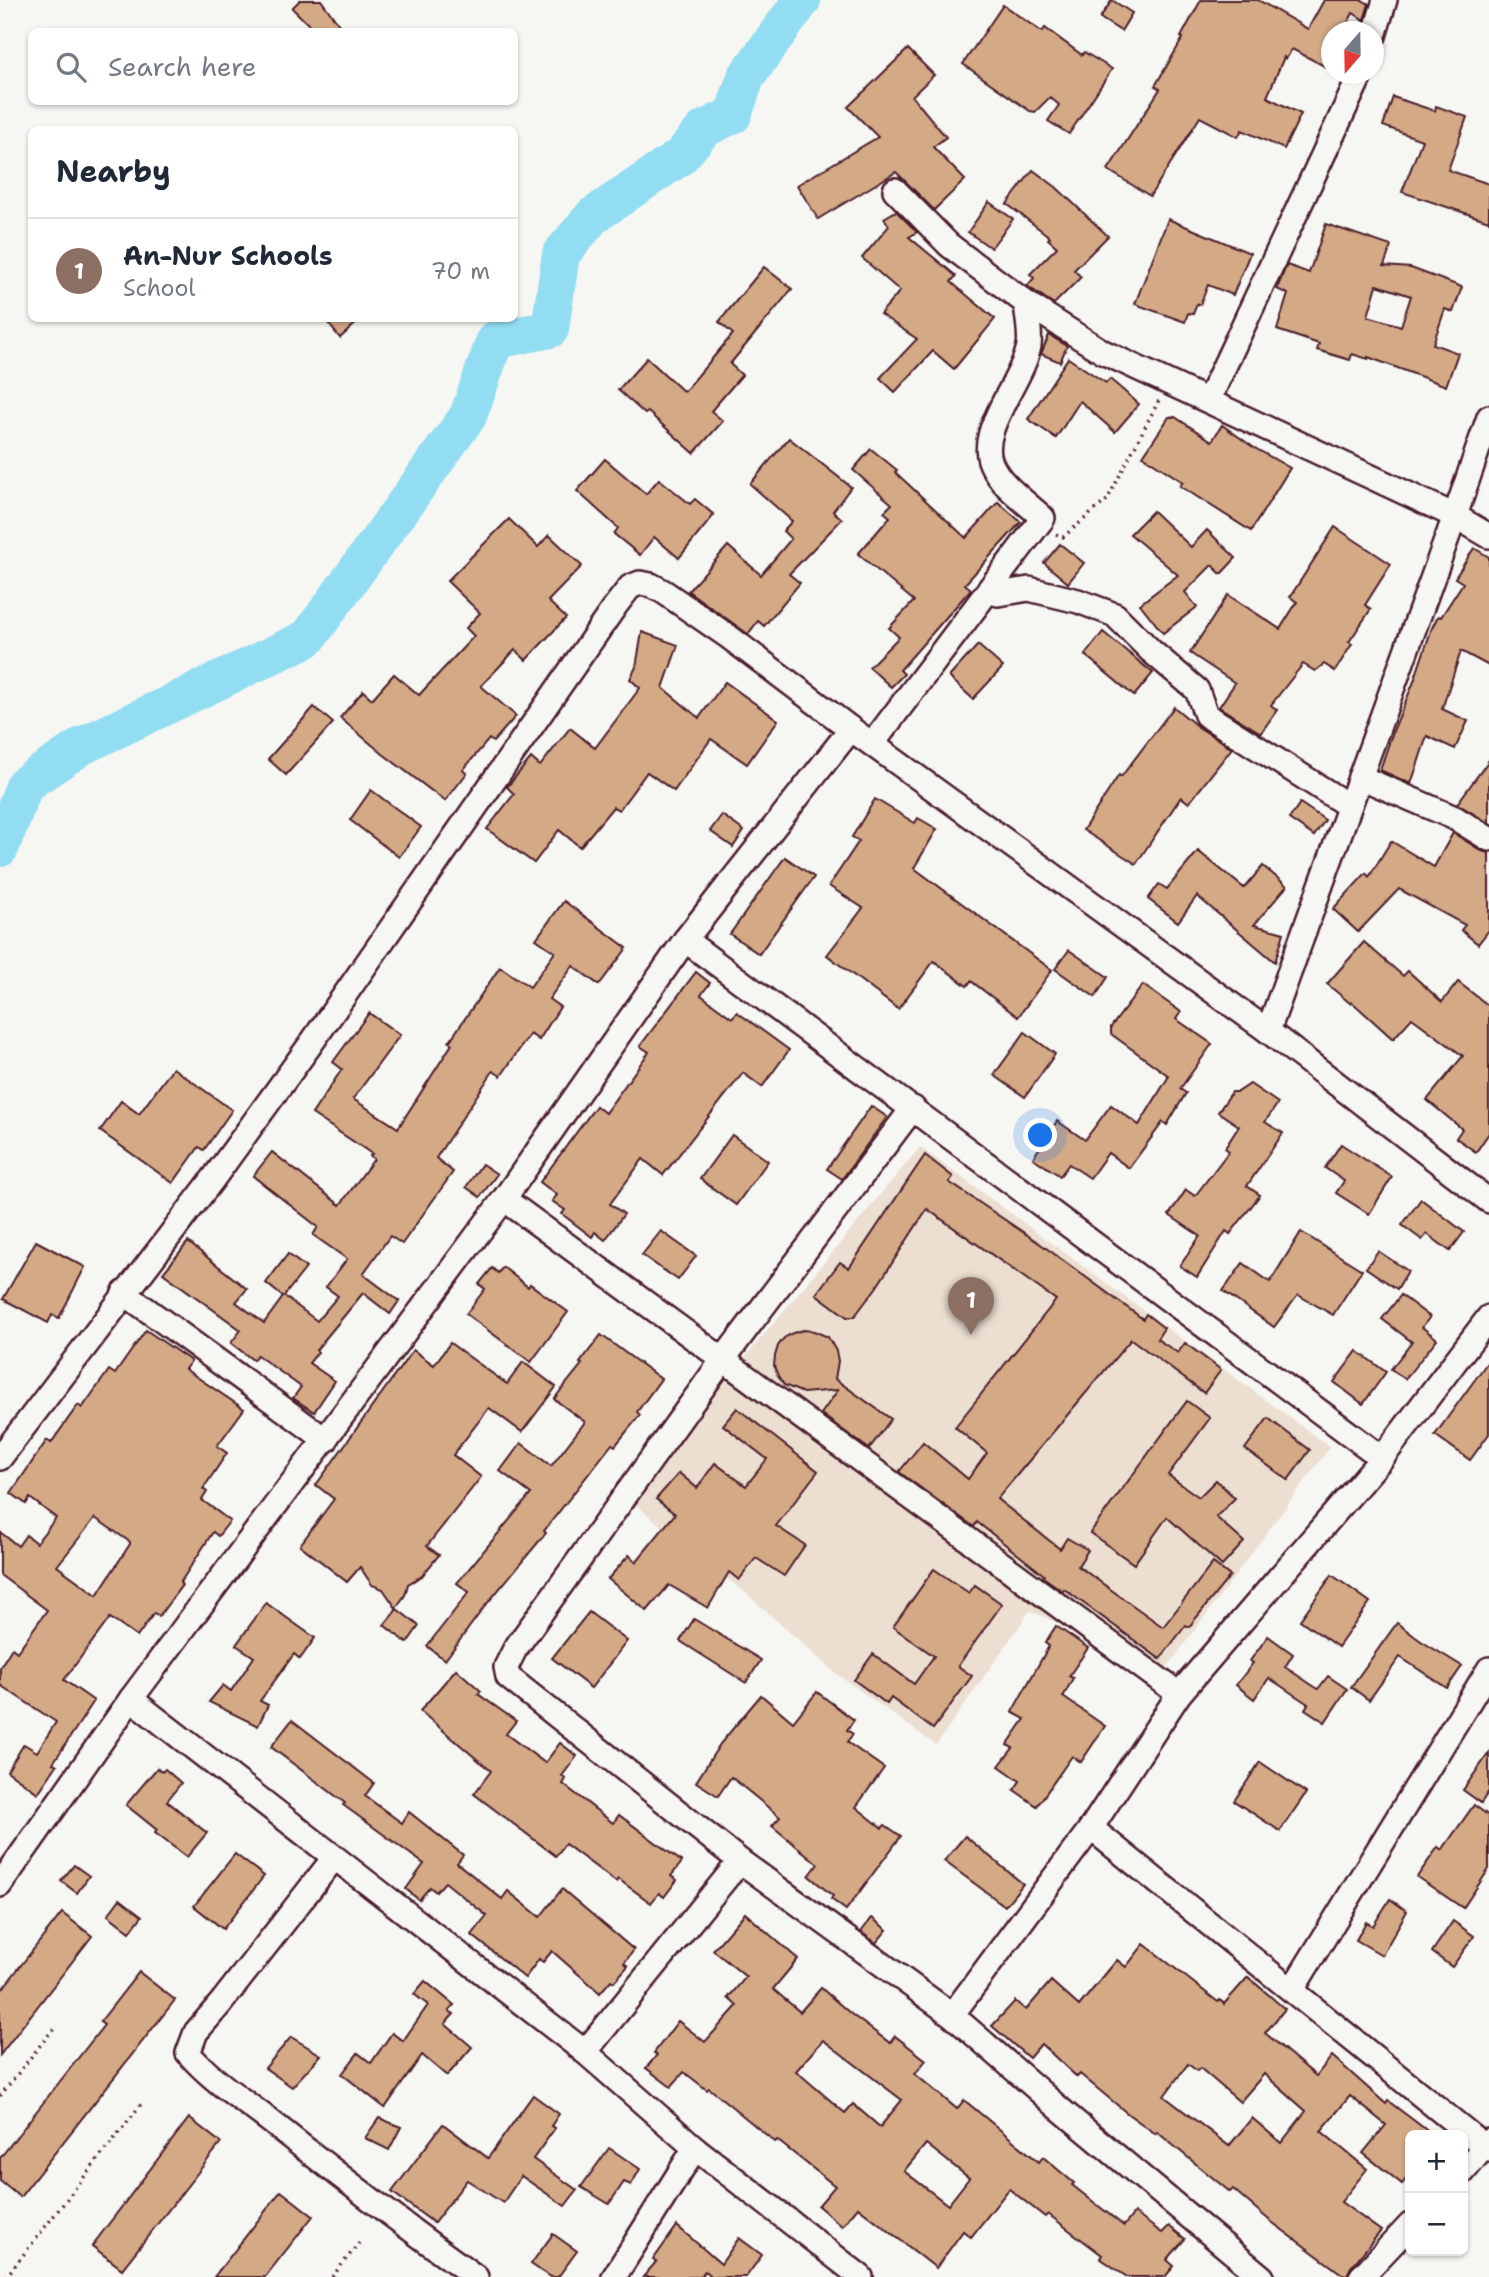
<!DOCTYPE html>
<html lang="en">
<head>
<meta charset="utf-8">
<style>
	body { margin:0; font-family:"Shantell Sans",sans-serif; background:#f6f6f7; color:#1f2937 }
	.controls { position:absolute; right:21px; bottom:21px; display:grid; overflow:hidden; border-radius:10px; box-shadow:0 2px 5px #0004 }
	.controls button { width:63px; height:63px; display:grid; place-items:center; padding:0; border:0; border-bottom:2px solid #e0e1e3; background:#fff; color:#1f2937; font:35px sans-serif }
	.compass { position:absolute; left:1321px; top:21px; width:63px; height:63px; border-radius:50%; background:#fff; box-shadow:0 2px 5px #0004; rotate:200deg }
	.you { position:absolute; left:1041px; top:1136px; width:24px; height:24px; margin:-18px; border:5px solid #fff; border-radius:50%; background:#1a73e8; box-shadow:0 0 0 10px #1a73e833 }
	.badge { display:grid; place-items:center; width:46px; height:46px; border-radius:50%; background:#7c3aed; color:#fff; font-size:23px; font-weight:700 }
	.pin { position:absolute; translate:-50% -58px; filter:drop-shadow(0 2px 4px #0008) }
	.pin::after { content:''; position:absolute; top:37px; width:24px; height:21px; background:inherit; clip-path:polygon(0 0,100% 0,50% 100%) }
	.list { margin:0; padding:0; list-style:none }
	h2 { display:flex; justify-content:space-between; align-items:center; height:91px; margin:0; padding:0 28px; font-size:30px }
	h2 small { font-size:23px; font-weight:400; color:#747a83 }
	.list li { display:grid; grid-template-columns:46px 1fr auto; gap:21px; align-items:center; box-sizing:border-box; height:105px; padding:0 28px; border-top:2px solid #e0e1e3 }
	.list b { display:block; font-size:26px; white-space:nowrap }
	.list p { margin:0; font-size:23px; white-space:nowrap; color:#747a83 }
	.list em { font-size:23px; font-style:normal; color:#747a83 }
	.icon { flex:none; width:38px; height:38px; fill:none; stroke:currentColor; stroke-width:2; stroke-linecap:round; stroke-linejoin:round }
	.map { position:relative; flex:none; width:1489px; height:2277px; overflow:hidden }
	.search { position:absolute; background:#fff; box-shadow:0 2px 5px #0004; left:28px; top:28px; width:490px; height:77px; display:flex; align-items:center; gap:18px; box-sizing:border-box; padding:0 24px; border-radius:10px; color:#747a83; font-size:26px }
	.panel { position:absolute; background:#fff; box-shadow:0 2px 5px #0004; left:28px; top:126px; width:490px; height:196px; border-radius:10px }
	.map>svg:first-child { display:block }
	.built { fill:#ecdfd2 }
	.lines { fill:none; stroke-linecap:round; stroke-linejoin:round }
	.river { stroke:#92ddf2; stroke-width:38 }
	.building { fill:#d4a986; stroke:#4a1f2b; stroke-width:2; fill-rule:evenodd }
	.minor-casing { stroke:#4a1f2b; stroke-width:28 }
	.path { stroke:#4a1f2b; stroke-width:3.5; stroke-dasharray:2 5; stroke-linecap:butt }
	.minor { stroke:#f6f6f2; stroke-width:23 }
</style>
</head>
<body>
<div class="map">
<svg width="1489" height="2277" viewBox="0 0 1489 2277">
	<rect width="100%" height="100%" fill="#f6f6f2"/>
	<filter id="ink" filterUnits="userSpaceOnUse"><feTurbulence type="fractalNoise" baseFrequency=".0143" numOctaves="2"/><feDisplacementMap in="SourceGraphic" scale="14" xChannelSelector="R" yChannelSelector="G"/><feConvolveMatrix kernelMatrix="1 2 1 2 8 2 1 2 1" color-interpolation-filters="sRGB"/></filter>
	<g filter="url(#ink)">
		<polygon class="built" points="920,1147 1330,1447 1166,1669 1030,1611 936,1745 834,1672 747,1594 697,1556 628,1498"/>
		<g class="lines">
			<polyline class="river" points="0,848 25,784 82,746 308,638 468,416 495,340 550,329 561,254 593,216 680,157 704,129 733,115 746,77 802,0"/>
		</g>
		<g class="building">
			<polygon points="300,0 321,0 344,32 316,32 292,8"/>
			<polygon points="1112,0 1132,13 1121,31 1100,18"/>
			<polygon points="1201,0 1258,0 1308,29 1324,0 1362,0 1369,4 1364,20 1353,13 1343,32 1332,32 1332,70 1292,49 1286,59 1284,57 1267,97 1301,114 1284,149 1242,130 1238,137 1200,117 1150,196 1108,170 1160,89 1155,86 1183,38 1181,37"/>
			<polygon points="1003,5 1042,32 1045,28 1082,55 1084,52 1112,69 1069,134 1048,121 1059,105 1050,97 1035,112 1030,111 963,64"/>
			<polygon points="908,49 934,75 912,96 946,137 933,147 965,180 934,210 896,172 818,219 797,185 878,137 848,107"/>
			<polygon points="1393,97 1435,111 1436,106 1467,117 1448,170 1489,184 1489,221 1402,192 1422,140 1383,126"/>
			<polygon points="1033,170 1056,187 1108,236 1074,270 1081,277 1054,304 1027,286 1034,278 1030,274 1057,247 1048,239 1050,237 1007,204"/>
			<polygon points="989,202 1013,219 991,248 968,232"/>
			<polygon points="896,211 917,232 909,237 956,276 951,282 995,319 954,369 933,351 895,392 880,378 917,339 880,314 900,291 862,258 889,226 884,218"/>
			<polygon points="1168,219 1250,253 1233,295 1208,285 1200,305 1197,304 1193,314 1188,313 1185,322 1135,304"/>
			<path d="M1326,224L1391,246L1384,266L1411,268L1462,287L1453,312L1445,309L1433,344L1458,353L1446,386L1368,357V359L1352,354L1350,360L1317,350L1319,344L1277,330L1288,294L1277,289L1285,269L1287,265L1309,273ZM1377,285L1411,296L1401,326L1368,316Z"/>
			<polygon points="764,267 792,289 730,364 742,375 711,411 723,421 694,453 648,412 645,414 618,390 647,358 684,392 733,334 719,322"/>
			<polygon points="324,318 362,318 340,338"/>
			<polygon points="1049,335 1067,346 1060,362 1041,354"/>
			<polygon points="1068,358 1106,383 1110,379 1139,404 1115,432 1080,401 1056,438 1028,419"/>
			<polygon points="1169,417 1175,417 1212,441 1222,425 1253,447 1290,468 1251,531 1180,486 1183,482 1143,456"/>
			<polygon points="789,438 851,487 833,511 842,519 789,574 800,583 764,626 758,621 748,634 688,591 728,546 761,575 791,539 783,531 792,521 750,484"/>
			<polygon points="871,449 897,470 895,472 966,538 998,502 1021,522 965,584 971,589 900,670 904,674 891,687 869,667 899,637 889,628 914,601 858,554 890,517 884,512 892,504 853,470"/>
			<polygon points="605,459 646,494 659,479 690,504 695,499 714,515 679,558 654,537 640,555 614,534 618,528 577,491"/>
			<polygon points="1153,511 1191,547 1207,530 1236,558 1221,574 1212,565 1185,592 1197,607 1163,633 1140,604 1178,575 1130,534"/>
			<polygon points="509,519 538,547 549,535 582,566 548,601 566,618 526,660 515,650 481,686 516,716 493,742 489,739 463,770 467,773 445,801 383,754 340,718 363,691 372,699 394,674 419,695 474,636 466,628 480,613 447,581"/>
			<polygon points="1335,527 1391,564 1365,605 1371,609 1349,642 1352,644 1335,671 1324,664 1315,671 1303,664 1271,705 1277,710 1261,733 1219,707 1235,683 1190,653 1228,595 1280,629 1297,602 1290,597"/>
			<polygon points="1060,544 1084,563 1068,583 1044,563"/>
			<polygon points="1474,548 1489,557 1489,666 1461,651 1442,709 1468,721 1455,749 1427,736 1411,784 1380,770 1393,731 1413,684 1432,628 1438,616 1441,617 1463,583 1455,578"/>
			<polygon points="642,632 678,645 663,688 699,718 725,682 778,720 747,764 711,739 674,791 647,772 619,810 613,807 580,847 559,830 534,863 487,829 514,794 507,787 531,758 540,766 570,728 595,748 640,688 630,679 636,667"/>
			<polygon points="1103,632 1153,673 1134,696 1085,655"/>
			<polygon points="978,645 1003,667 973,699 949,677"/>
			<polygon points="314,707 333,723 286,775 268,759"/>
			<polygon points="1174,707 1198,727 1232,748 1189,803 1181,797 1136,864 1083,830 1119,775 1121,777"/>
			<polygon points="1489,760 1489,823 1457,804"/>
			<polygon points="371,790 421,827 399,857 350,820"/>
			<polygon points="875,799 915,823 918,818 937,829 914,868 1052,970 1018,1017 971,981 967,986 934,961 898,1009 827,955 863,908 829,886 859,841 852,837"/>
			<polygon points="1300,803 1325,820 1314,836 1289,819"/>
			<polygon points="722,815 744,831 733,847 710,831"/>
			<polygon points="1453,833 1482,851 1489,853 1489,930 1478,944 1461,930 1465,925 1399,889 1358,932 1333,909 1366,873 1369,877 1391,841 1434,867"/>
			<polygon points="1198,851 1244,888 1263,866 1287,886 1254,925 1284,933 1275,962 1197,896 1178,922 1148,899 1159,884 1167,889"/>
			<polygon points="785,857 814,877 759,954 730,934"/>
			<polygon points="564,901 627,948 599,985 573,966 549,999 560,1007 539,1040 530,1034 501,1076 493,1071 436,1158 453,1172 402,1244 390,1236 363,1274 399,1301 390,1314 363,1293 316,1350 318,1352 309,1363 335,1381 314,1412 293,1398 301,1387 257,1355 253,1360 231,1343 241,1330 163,1273 188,1242 247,1289 236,1302 264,1323 283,1297 266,1283 288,1254 306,1268 284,1296 317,1321 338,1296 326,1287 347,1259 313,1235 318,1227 253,1176 272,1152 340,1205 374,1159 370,1156 372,1154 312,1114 342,1069 333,1062 369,1013 400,1035 353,1099 398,1128 452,1044 449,1042 500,967 530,987 555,952 536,939"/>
			<polygon points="1364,942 1403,976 1408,971 1442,1002 1458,982 1489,1006 1489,1133 1476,1152 1456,1138 1462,1129 1427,1100 1463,1056 1412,1018 1393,1039 1352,1002 1351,1004 1327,984"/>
			<polygon points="1069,950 1108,977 1095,997 1055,969"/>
			<polygon points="696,972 710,983 701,995 732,1018 737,1012 789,1050 762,1087 743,1073 663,1175 643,1159 610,1204 624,1214 605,1240 595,1232 592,1237 562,1214 565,1210 552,1201 557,1195 540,1182 596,1106 605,1113 649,1052 640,1046"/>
			<polygon points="1143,985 1181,1012 1176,1019 1212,1044 1180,1089 1186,1093 1167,1125 1163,1122 1129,1168 1108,1153 1090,1178 1069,1164 1060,1176 1033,1158 1057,1121 1085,1140 1111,1105 1139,1125 1169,1076 1111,1034 1111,1027"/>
			<polygon points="1025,1032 1055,1054 1025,1097 994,1075"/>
			<polygon points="173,1068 232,1110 204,1150 199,1147 173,1183 100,1131 121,1101 139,1114"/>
			<polygon points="1250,1084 1278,1103 1265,1122 1283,1133 1247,1186 1260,1195 1230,1234 1226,1231 1197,1277 1180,1266 1200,1236 1169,1215 1186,1190 1195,1196 1229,1151 1225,1148 1239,1126 1218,1112 1232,1092 1238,1092"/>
			<polygon points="871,1106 887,1117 842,1179 827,1169"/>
			<polygon points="732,1135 768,1161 736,1205 700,1179"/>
			<polygon points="1341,1144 1392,1177 1369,1214 1336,1193 1344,1181 1325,1168"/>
			<polygon points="925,1155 953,1177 949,1182 1042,1245 1143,1319 1146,1314 1164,1328 1157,1339 1178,1353 1185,1343 1221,1370 1204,1393 1131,1339 997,1499 1060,1549 1067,1538 1088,1550 1078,1566 1163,1627 1213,1563 1230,1576 1189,1627 1186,1625 1160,1659 1064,1589 1063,1591 1043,1577 1044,1575 977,1522 974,1527 899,1472 923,1442 968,1479 987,1453 955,1427 1056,1300 927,1209 876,1288 854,1317 847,1317 816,1294 840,1262 849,1268"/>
			<polygon points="482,1164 497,1174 480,1197 466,1187"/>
			<polygon points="1421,1199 1464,1232 1450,1251 1427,1234 1422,1240 1402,1225"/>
			<polygon points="661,1231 696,1256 678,1280 642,1255"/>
			<polygon points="1301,1232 1362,1270 1333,1315 1298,1295 1274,1327 1223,1291 1243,1263 1270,1282"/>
			<polygon points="36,1241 85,1267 59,1318 52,1315 48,1323 3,1299"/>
			<polygon points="1378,1251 1408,1271 1397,1289 1366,1268"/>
			<polygon points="503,1267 528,1287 530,1284 568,1312 531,1362 466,1314 485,1289 479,1284 492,1268 498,1273"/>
			<polygon points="1401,1295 1430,1317 1422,1327 1437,1339 1405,1379 1391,1369 1412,1342 1382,1319"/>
			<path d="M146,1330L191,1361L185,1369L244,1409L217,1446L227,1453L203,1489L207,1492L202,1500L230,1521L218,1536L213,1532L180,1583L182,1585L159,1616L154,1613L137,1637L110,1618L64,1680L94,1701L53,1763L57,1765L38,1793L7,1771L24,1744L37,1752L56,1722L0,1685V1667L12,1648L17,1652L47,1610L0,1575V1532L18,1546L26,1535L36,1543L56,1518L30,1498L26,1504L11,1493L47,1440L51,1443L78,1405L82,1408L109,1370L115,1374ZM95,1518L130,1542V1544L97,1595L57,1566Z"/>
			<polygon points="803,1330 814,1331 828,1337 836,1351 838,1361 835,1379 891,1419 869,1449 821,1414 838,1390 803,1393 784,1385 778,1376 774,1366 775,1356 778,1346 784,1338 793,1333"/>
			<polygon points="601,1335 661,1379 637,1412 640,1415 615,1446 612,1444 544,1531 546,1533 485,1606 445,1660 427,1646 469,1592 457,1583 531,1494 500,1471 521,1443 551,1466 585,1422 554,1399 582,1364 580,1363"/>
			<polygon points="450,1343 507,1384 523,1362 556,1387 522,1432 489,1408 453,1455 481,1477 427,1546 439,1555 422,1576 408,1584 405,1595 396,1608 383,1589 372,1585 360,1567 347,1582 300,1545 334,1499 316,1485 413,1350 434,1365"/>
			<polygon points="1357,1351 1386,1372 1363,1404 1334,1382"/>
			<polygon points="1489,1360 1489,1434 1470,1460 1435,1435"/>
			<polygon points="1187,1401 1210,1418 1168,1475 1199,1497 1216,1480 1235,1498 1216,1517 1244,1542 1222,1566 1167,1517 1134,1564 1090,1533"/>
			<polygon points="737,1408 818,1471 776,1526 805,1545 784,1576 756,1558 739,1580 729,1572 708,1608 669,1585 647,1611 608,1579 629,1555 636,1562 675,1514 656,1499 679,1473 697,1488 715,1463 746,1486 767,1459 723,1425"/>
			<polygon points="1268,1418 1310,1450 1288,1480 1245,1449"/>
			<polygon points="934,1569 969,1593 975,1585 1002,1604 958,1666 972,1676 933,1729 891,1698 887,1704 854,1680 873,1654 914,1684 934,1656 893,1627"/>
			<polygon points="1332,1575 1370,1602 1338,1647 1300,1620"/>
			<polygon points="266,1603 315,1638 300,1659 294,1654 260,1701 268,1705 258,1726 209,1702 223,1685 231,1691 254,1657 236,1645"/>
			<polygon points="397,1609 419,1626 407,1643 384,1625"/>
			<polygon points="589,1612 627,1641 591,1688 552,1658"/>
			<polygon points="694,1619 761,1660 746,1683 680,1641"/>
			<polygon points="1397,1623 1421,1641 1462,1666 1447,1688 1400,1657 1369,1700 1351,1687"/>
			<polygon points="1056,1626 1088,1648 1069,1676 1073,1678 1063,1697 1105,1726 1081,1762 1072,1756 1037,1806 1014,1790 1020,1781 999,1766 1013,1748 1007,1745 1025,1719 1012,1712 1049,1646 1045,1643"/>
			<polygon points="1268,1636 1293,1654 1285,1667 1318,1689 1328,1676 1347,1689 1325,1722 1305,1709 1308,1704 1269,1678 1254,1699 1236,1685 1253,1663 1250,1661"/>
			<polygon points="456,1669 481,1691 478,1694 516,1721 506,1734 545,1763 560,1743 577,1756 562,1776 566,1779 563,1784 613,1823 619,1815 682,1862 671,1876 677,1880 664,1897 659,1893 651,1903 618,1879 616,1882 565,1844 556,1856 474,1794 491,1771 420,1711"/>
			<polygon points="817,1692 854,1720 847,1730 853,1734 847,1742 884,1768 856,1807 882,1828 885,1825 901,1836 846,1910 831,1899 833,1896 809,1876 818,1864 772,1826 780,1817 731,1777 718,1796 696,1782 720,1744 761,1695 793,1722"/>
			<polygon points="292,1720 374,1783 365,1796 402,1823 409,1812 463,1855 457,1863 502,1899 508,1891 540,1917 562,1889 634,1950 624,1963 628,1966 614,1982 611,1980 600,1993 552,1951 543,1962 539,1959 525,1978 472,1935 487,1916 445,1882 436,1892 430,1887 419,1900 406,1889 424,1864 343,1805 345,1803 271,1747"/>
			<polygon points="1489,1753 1489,1791 1481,1803 1463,1790"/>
			<polygon points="1260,1762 1306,1793 1280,1831 1234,1801"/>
			<polygon points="157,1768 162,1772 165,1769 181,1783 167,1801 207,1833 187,1857 155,1833 157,1830 126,1805"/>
			<polygon points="1474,1805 1489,1816 1489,1869 1463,1908 1417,1877 1438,1847 1442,1850"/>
			<polygon points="965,1836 1023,1884 1005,1906 944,1861"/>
			<polygon points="235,1854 264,1876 223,1929 194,1906"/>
			<polygon points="74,1865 89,1876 77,1893 61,1881"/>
			<polygon points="120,1899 142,1916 130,1932 108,1915"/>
			<polygon points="1390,1899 1407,1911 1382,1955 1356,1940 1366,1922 1373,1926"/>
			<polygon points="62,1913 92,1936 0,2055 0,1992"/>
			<path d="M745,1913L798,1959L773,1989L800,2012L821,1988L851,2014L890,2043L895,2036L926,2060L915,2074L957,2109L964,2100L1039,2162L1043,2157L1074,2183L1072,2185L1124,2226L1134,2213L1162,2233L1169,2226L1185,2239L1167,2260L1174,2266L1165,2277H1127L1100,2258L1102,2255L1048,2214L1045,2217L1009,2189L971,2237L963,2231L936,2268L858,2207L842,2226L818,2206L835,2186L777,2140L775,2142L709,2088L707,2090L684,2072L671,2087L646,2068L657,2055L654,2053L678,2021L705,2042L737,2006L728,1998L746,1977L713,1950ZM823,2040L902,2100L880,2127L853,2104L845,2113L796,2071ZM926,2144L969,2178L948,2205L904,2171Z"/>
			<polygon points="872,1918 887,1930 876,1943 861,1932"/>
			<polygon points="1453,1921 1474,1936 1452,1967 1432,1952"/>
			<path d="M1144,1944L1218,2002L1220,2000L1224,2004L1248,1977L1285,2009L1265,2033L1316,2076L1332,2056L1386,2104L1388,2101L1433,2135H1410V2174L1402,2184L1363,2153L1386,2125L1350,2096L1321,2131L1367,2169L1341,2202L1381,2231L1351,2267L1346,2277L1269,2220L1233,2189L1230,2192L1157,2132L1156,2134L1128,2114L1080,2074L1077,2077L1041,2044L1029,2058L992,2026L1015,2001L1026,2010L1051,1981L1079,2006L1117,1960L1126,1967ZM1188,2064L1197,2071L1200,2068L1240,2102L1264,2074L1306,2111L1281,2143L1252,2118L1229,2146L1164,2096Z"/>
			<polygon points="139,1972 175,2000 20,2197 0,2181 0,2158 104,2025 100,2022"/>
			<polygon points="425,1981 454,2005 449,2011 454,2014 445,2024 472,2047 447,2076 422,2055 385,2108 342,2074 358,2053 371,2063 392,2033 403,2041 428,2005 414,1994"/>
			<polygon points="291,2037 321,2055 292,2087 265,2068"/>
			<polygon points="533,2095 559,2114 551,2126 555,2128 533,2159 577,2190 565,2206 521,2176 503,2203 467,2180 434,2223 392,2192 443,2124 488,2158"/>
			<polygon points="189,2118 221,2143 122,2269 92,2246"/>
			<polygon points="379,2118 401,2127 389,2150 365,2138"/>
			<polygon points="609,2148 640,2169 631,2185 624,2182 609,2204 581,2187"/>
			<polygon points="281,2191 313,2216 265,2277 214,2277"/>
			<polygon points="677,2226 721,2264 739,2238 762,2255 746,2277 711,2277 705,2271 700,2277 643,2277 656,2262 653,2260"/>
			<polygon points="553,2234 577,2251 558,2277 550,2277 531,2264"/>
		</g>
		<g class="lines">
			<defs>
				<g id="minor">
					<polyline points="1374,36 1385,0"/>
					<polyline points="895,190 949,245 1026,303 1103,352 1455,516 1489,536"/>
					<polyline points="1209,399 1361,74"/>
					<polyline points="989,591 998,594 1029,589 1078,601 1115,615 1151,651 1197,690 1206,715 1349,806"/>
					<path d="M873,743L1043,518C1026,502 1000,485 991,463C977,430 1023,380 1029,346C1031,333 1027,317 1026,303"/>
					<polyline points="1360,777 1455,818 1489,839"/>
					<polyline points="685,940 1382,1458"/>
					<polyline points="1268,1031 1455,516 1489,417"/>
					<polyline points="913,1108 722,1361 515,1649 506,1667 508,1677 740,1861 952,2015 1060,2109 1262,2277"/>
					<polyline points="504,1199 1179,1694"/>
					<polyline points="124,1293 326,1440"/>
					<polyline points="0,1458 213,1179 310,1045 616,605 630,587 640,583 651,585 664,592 729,637 851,729 1268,1031 1489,1201"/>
					<polyline points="131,1699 585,2052 695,2148 861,2277"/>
					<polyline points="1091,1828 1489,2150"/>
					<path d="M334,1858L221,2003L196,2032L188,2053C212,2081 242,2099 270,2121C338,2175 406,2227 476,2277"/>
					<polyline points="0,1885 131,1699 504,1199 685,940 851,729"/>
					<polyline points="1292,1990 1489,1669"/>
					<polyline points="952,2015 1091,1828 1179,1694 1382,1458 1489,1317"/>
					<polyline points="585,2052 740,1861"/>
					<polyline points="1463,2172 1489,2141"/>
					<polyline points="614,2277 695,2148"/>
					<polyline points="1361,2277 1410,2225"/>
				</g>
			</defs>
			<use href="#minor" class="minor-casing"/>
			<g class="path">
				<polyline points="1056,534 1063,537 1107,500 1159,400"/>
				<polyline points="0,2096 54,2028"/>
				<polyline points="6,2277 142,2103"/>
				<polyline points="332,2277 359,2243"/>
			</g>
			<use href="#minor" class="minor"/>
		</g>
	</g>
</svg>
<div class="controls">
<button>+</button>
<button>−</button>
</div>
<svg class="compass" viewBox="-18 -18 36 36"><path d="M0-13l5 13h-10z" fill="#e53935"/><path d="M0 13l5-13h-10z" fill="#747a83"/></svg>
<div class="you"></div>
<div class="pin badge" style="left:971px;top:1335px;background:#8d6e63">1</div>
<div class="search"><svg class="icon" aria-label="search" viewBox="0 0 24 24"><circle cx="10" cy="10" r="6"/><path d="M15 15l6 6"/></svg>Search here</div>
<section class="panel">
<h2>Nearby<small></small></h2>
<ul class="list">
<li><span class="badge" style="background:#8d6e63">1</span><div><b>An-Nur Schools</b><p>School</p></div><em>70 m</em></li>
</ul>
</section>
</div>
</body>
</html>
